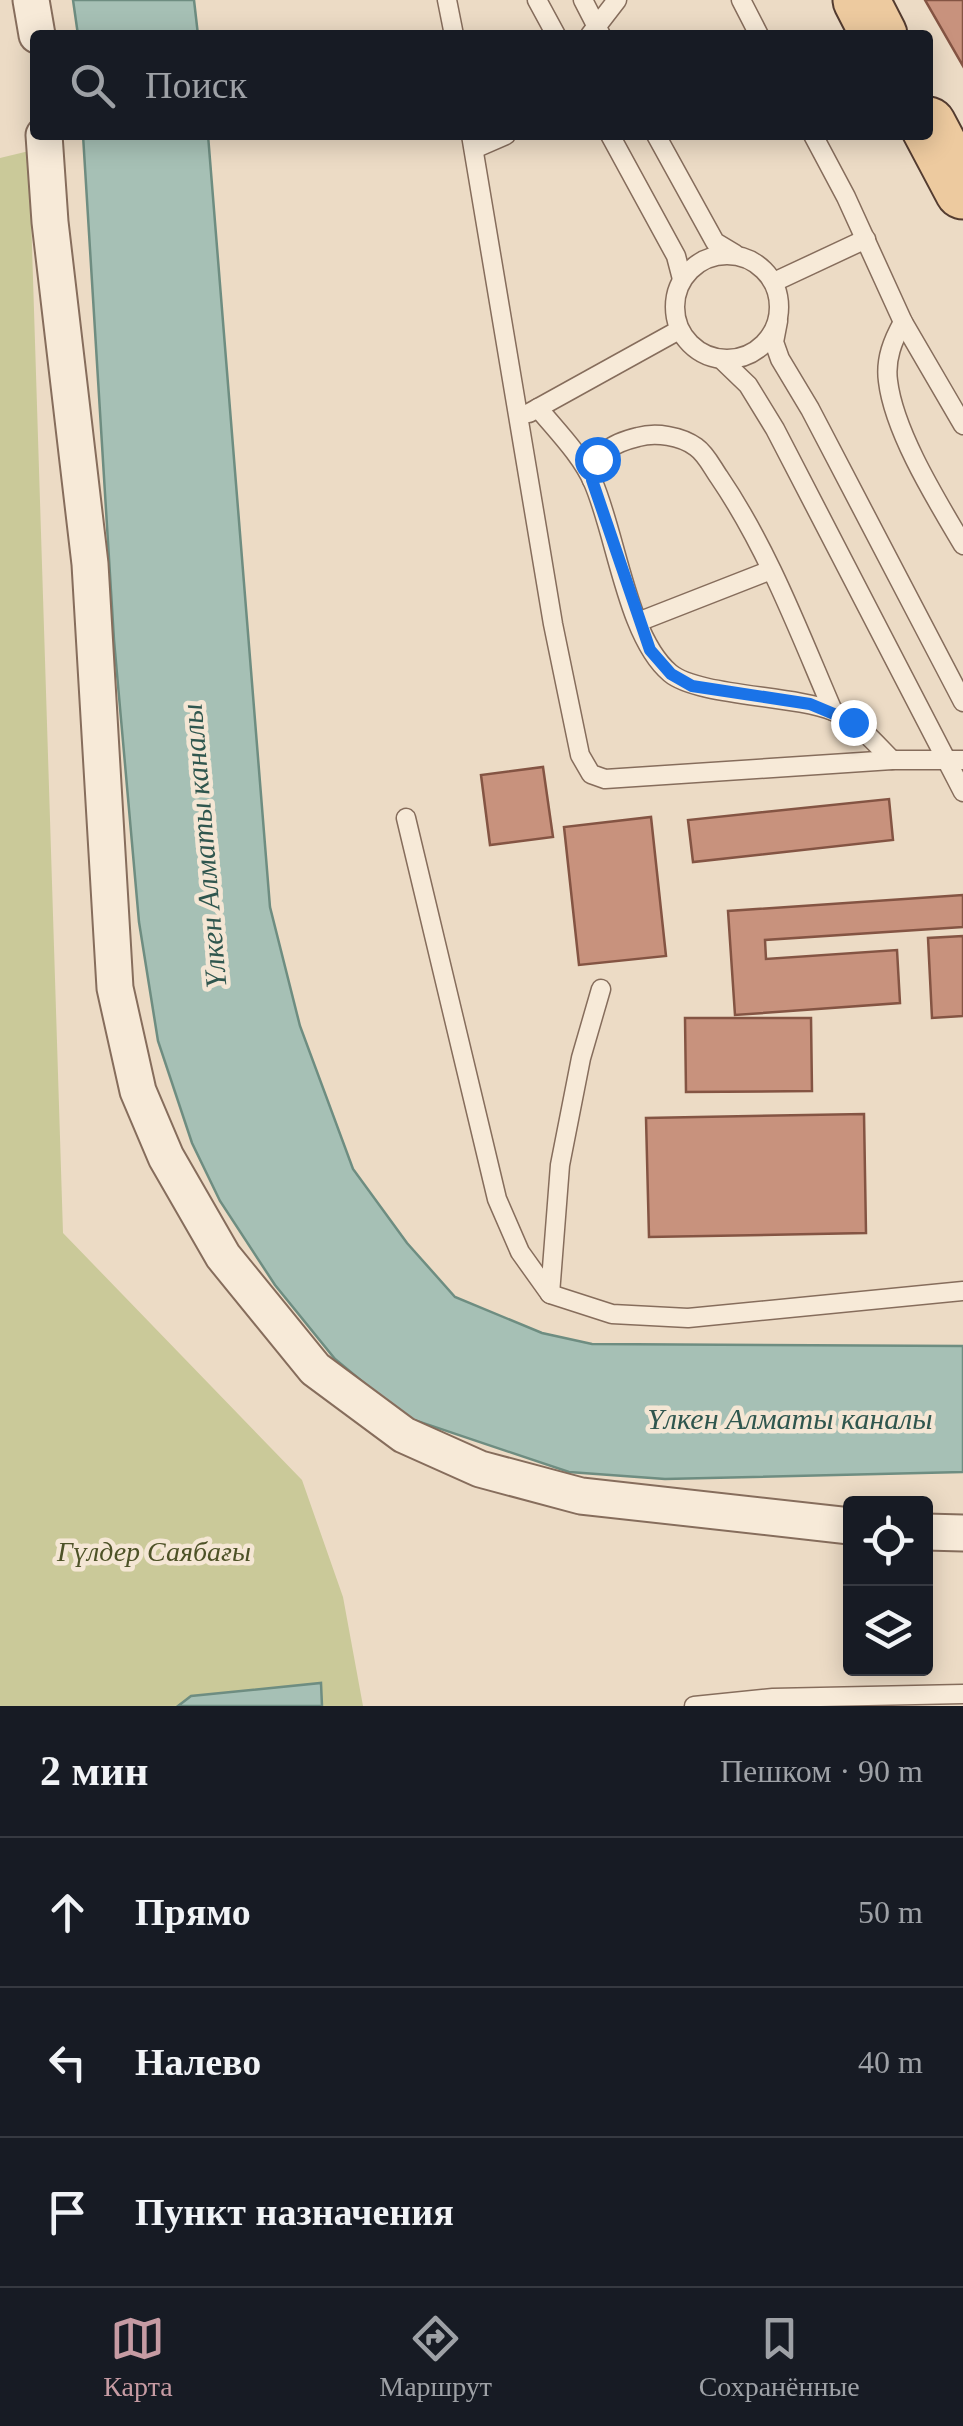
<!DOCTYPE html>
<html lang="ru">
<head>
<meta charset="utf-8">
<style>
	body { margin:0; font-family:Georgia,serif; background:#242831; color:#f1f3f6 }
	.controls { position:absolute; right:30px; bottom:30px; display:grid; overflow:hidden; border-radius:10px; box-shadow:0 5px 25px #0003 }
	.controls button { width:90px; height:90px; display:grid; place-items:center; padding:0; border:0; border-bottom:2px solid #363941; background:#171b24; color:#f1f3f6; font:50px sans-serif }
	.stop { position:absolute; width:30px; height:30px; margin:-22px; border:8px solid #1a73e8; border-radius:50%; background:#fff }
	.stop.end { background:#1a73e8; border-color:#fff; box-shadow:0 2px 10px #0008 }
	.list { margin:0; padding:0; list-style:none }
	h2 { display:flex; justify-content:space-between; align-items:center; height:130px; margin:0; padding:0 40px; font-size:42px }
	h2 small { font-size:32px; font-weight:400; color:#9ea1a6 }
	.list li { display:grid; grid-template-columns:65px 1fr auto; gap:30px; align-items:center; box-sizing:border-box; height:150px; padding:0 40px; border-top:2px solid #363941 }
	.list b { display:block; font-size:38px; white-space:nowrap }
	.list em { font-size:32px; font-style:normal; color:#9ea1a6 }
	.icon { flex:none; width:55px; height:55px; fill:none; stroke:currentColor; stroke-width:2; stroke-linecap:round; stroke-linejoin:round }
	.map { position:relative; flex:none; width:963px; height:1706px; overflow:hidden }
	.search { position:absolute; background:#171b24; box-shadow:0 5px 25px #0003; left:30px; right:30px; top:30px; height:110px; display:flex; align-items:center; gap:25px; box-sizing:border-box; padding:0 35px; border-radius:10px; color:#9ea1a6; font-size:38px }
	.sheet { height:580px; background:#171b24 }
	nav { display:flex; justify-content:space-around; align-items:center; box-sizing:border-box; height:140px; border-top:2px solid #363941; background:#171b24; font-size:28px; color:#9ea1a6 }
	nav a { display:grid; justify-items:center; gap:5px }
	nav .on { color:#c69ba3 }
	.map>svg:first-child { display:block }
	.green { fill:#cac999 }
	.water { fill:#a6c0b5; stroke:#6e8d81; stroke-width:2.5 }
	.building { fill:#c8927d; stroke:#845443; stroke-width:2.5 }
	.lines { fill:none; stroke-linecap:round; stroke-linejoin:round }
	.service-casing { stroke:#866d5c; stroke-width:21 }
	.minor-casing { stroke:#866d5c; stroke-width:39 }
	.primary-casing { stroke:#543c30; stroke-width:59 }
	.service { stroke:#f7ead8; stroke-width:18 }
	.minor { stroke:#f7ead8; stroke-width:35 }
	.primary { stroke:#edca9f; stroke-width:55 }
	.route { stroke:#1a73e8; stroke-width:12 }
	.labels { text-anchor:middle; stroke-width:9; stroke-linejoin:round; paint-order:stroke }
	.park-label { font-size:28px; font-style:italic; fill:#4d5227; stroke:#f4e6d4 }
	.water-label { font-size:30px; font-style:italic; fill:#2f564e; stroke:#f4e6d4 }
</style>
</head>
<body>
<div class="map">
<svg width="963" height="1706" viewBox="0 0 963 1706">
	<rect width="100%" height="100%" fill="#ecdbc5"/>
	<polygon class="green" points="29,151 63,1233 302,1480 343,1597 363,1706 0,1706 0,158"/>
	<g class="water">
		<polygon points="73,0 194,0 198,35 78,35"/>
		<polygon points="83,135 208,135 270,907 300,1026 353,1169 407,1243 455,1297 542,1333 592,1344 963,1346 963,1472 665,1479 569,1472 405,1417 335,1359 275,1285 220,1201 192,1143 158,1041 139,922 114,640"/>
		<polygon points="321,1683 322,1706 178,1706 191,1696"/>
	</g>
	<g class="building">
		<polygon points="925,0 963,0 963,66"/>
		<polygon points="543,767 553,837 490,845 481,775"/>
		<polygon points="889,799 893,840 693,862 688,820"/>
		<polygon points="651,817 666,956 579,965 564,827"/>
		<polygon points="963,895 963,927 765,940 766,959 897,950 900,1003 735,1015 728,911"/>
		<polygon points="963,936 963,1016 932,1018 928,938"/>
		<polygon points="685,1018 811,1018 812,1091 686,1092"/>
		<polygon points="864,1114 866,1233 649,1237 646,1118"/>
	</g>
	<g class="lines">
		<defs>
			<g id="service">
				<polyline points="447,0 454,35"/>
				<polyline points="537,0 556,35"/>
				<polyline points="583,0 601,35"/>
				<polyline points="741,0 759,35"/>
				<polyline points="590,35 617,0"/>
				<polyline points="471,135 553,624 580,755 591,774 605,779 892,760 963,760"/>
				<polyline points="610,135 676,256 682,279"/>
				<polyline points="656,135 715,242 735,254"/>
				<polyline points="813,135 846,197 903,322 963,425"/>
				<polyline points="474,149 506,135"/>
				<circle cx="727" cy="307" r="52"/>
				<polyline points="774,282 866,239"/>
				<polyline points="778,321 774,342 780,359 810,409 963,702"/>
				<path d="M903,322C893,340 885,359 888,381C894,432 937,501 963,545"/>
				<polyline points="721,359 748,385 775,429 963,792"/>
				<path d="M538,408C557,431 581,455 593,482C616,534 627,637 670,673C697,696 792,695 833,711C857,721 874,742 892,760"/>
				<polyline points="529,413 679,330"/>
				<path d="M592,480C599,452 609,444 638,437C656,432 681,436 696,447C706,454 712,467 719,477C768,549 799,632 833,711"/>
				<polyline points="638,622 771,570"/>
				<polyline points="406,818 497,1199 520,1252 550,1294 612,1314 688,1318 963,1291"/>
				<polyline points="550,1294 560,1165 581,1058 601,989"/>
				<polyline points="694,1706 773,1698 963,1694"/>
			</g>
			<g id="minor">
				<polyline points="31,0 37,35"/>
				<polyline points="44,135 50,222 90,564 115,988 138,1091 166,1157 223,1256 315,1369 404,1435 480,1469 581,1496 850,1526"/>
				<polyline points="926,1532 963,1533"/>
			</g>
			<g id="primary">
				<polyline points="861,0 879,35"/>
				<polyline points="928,125 963,191"/>
			</g>
		</defs>
		<use href="#service" class="service-casing"/>
		<use href="#minor" class="minor-casing"/>
		<use href="#primary" class="primary-casing"/>
		<use href="#service" class="service"/>
		<use href="#minor" class="minor"/>
		<use href="#primary" class="primary"/>
	</g>
	<g class="lines">
		<polyline class="route" points="597,459 592,480 650,650 671,674 692,686 810,704 853,722"/>
	</g>
	<g class="labels">
		<g class="park-label">
			<text x="154" y="1561">Гүлдер Саябағы</text>
		</g>
		<g class="water-label">
			<text transform="translate(204 846) rotate(-95)" y="10">Үлкен Алматы каналы</text>
			<text x="790" y="1429">Үлкен Алматы каналы</text>
		</g>
	</g>
</svg>
<div class="controls">
<button><svg class="icon" aria-label="locate" viewBox="0 0 24 24"><circle cx="12" cy="12" r="6"/><path d="M12 2v4M12 18v4M2 12h4M18 12h4"/></svg></button>
<button><svg class="icon" aria-label="layers" viewBox="0 0 24 24"><path d="M12 4l9 5-9 5-9-5zM3 14l9 5 9-5"/></svg></button>
</div>
<div class="stop" style="left:597px;top:459px"></div>
<div class="stop end" style="left:853px;top:722px"></div>
<div class="search"><svg class="icon" aria-label="search" viewBox="0 0 24 24"><circle cx="10" cy="10" r="6"/><path d="M15 15l6 6"/></svg>Поиск</div>
</div>
<section class="sheet">
<h2>2 мин<small>Пешком · 90 m</small></h2>
<ul class="list">
<li><svg class="icon" aria-label="ahead" viewBox="0 0 24 24"><path d="M12 20V5M6 11l6-6 6 6"/></svg><div><b>Прямо</b></div><em>50 m</em></li>
<li><svg class="icon" aria-label="left" viewBox="0 0 24 24"><path d="M17 20v-9H6M10 6l-5 5 5 5"/></svg><div><b>Налево</b></div><em>40 m</em></li>
<li><svg class="icon" aria-label="arrive" viewBox="0 0 24 24"><path d="M6 21V4h12l-3 4 3 4H6"/></svg><div><b>Пункт назначения</b></div></li>
</ul>
</section>
<nav>
<a class="on"><svg class="icon" aria-label="map" viewBox="0 0 24 24"><path d="M3 6l6-2 6 2 6-2v14l-6 2-6-2-6 2zM9 4v14M15 6v14"/></svg>Карта</a>
<a><svg class="icon" aria-label="directions" viewBox="0 0 24 24"><path d="M12 3l9 9-9 9-9-9zM9 14v-3h6M13 9l2 2-2 2"/></svg>Маршрут</a>
<a><svg class="icon" aria-label="saved" viewBox="0 0 24 24"><path d="M7 4h10v16l-5-4-5 4z"/></svg>Сохранённые</a>
</nav>
</body>
</html>
